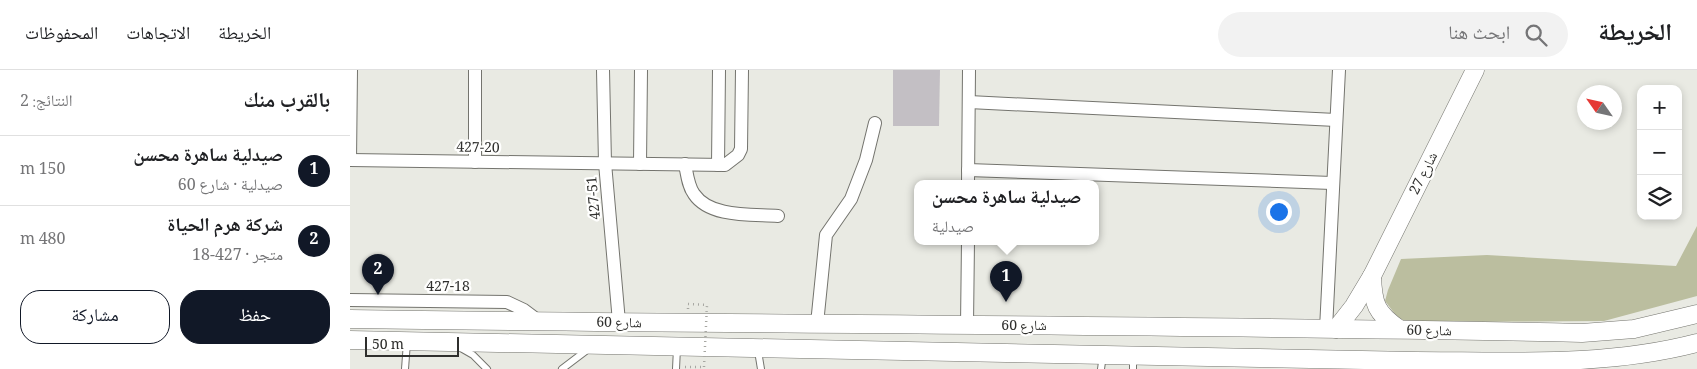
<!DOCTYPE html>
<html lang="ar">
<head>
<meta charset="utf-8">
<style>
	body { margin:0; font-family:Georgia,"Noto Naskh Arabic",serif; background:#f2f2f2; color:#202124; direction:rtl }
	.controls { position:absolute; right:15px; top:15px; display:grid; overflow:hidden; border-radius:10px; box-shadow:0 2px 8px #0003 }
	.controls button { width:45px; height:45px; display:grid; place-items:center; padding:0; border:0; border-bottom:1px solid #e0e0e0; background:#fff; color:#202124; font:25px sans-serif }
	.compass { position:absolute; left:1227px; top:15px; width:45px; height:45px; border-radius:50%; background:#fff; box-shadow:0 2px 8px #0003; rotate:304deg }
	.scale { position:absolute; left:15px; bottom:12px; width:94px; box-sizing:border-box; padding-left:5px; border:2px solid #2f2f2d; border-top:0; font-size:14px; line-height:18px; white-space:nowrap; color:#2f2f2d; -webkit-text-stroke:4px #fffffe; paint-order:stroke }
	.you { position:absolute; left:928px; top:141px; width:18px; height:18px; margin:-12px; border:4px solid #fff; border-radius:50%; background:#1a73e8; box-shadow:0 0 0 8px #1a73e833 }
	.badge { display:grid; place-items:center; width:32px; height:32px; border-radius:50%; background:#111827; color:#fff; font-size:16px; font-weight:700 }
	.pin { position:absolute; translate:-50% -41px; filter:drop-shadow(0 1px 2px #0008) }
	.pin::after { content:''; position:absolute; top:26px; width:18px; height:15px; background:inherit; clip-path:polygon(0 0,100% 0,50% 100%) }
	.popup { position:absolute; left:564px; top:110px; width:185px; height:65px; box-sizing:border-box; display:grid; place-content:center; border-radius:10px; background:#fff; filter:drop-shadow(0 1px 4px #0005); font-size:16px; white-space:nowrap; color:#757577 }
	.popup b { font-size:19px; color:#202124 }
	.popup::after { content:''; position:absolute; left:50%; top:100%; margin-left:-10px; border:10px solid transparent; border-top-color:#fff }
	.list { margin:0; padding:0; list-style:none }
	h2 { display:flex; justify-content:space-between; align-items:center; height:65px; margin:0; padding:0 20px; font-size:21px }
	h2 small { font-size:16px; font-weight:400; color:#757577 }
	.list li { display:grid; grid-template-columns:32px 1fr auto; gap:15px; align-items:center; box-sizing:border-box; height:70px; padding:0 20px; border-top:1px solid #e0e0e0 }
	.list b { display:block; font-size:19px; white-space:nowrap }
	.list p { margin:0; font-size:16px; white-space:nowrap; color:#757577 }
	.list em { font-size:16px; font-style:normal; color:#757577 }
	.actions { display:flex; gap:10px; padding:15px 20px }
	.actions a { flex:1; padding:11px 0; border:1px solid #111827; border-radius:20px; text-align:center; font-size:18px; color:#111827 }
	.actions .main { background:#111827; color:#fff }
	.icon { flex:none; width:28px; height:28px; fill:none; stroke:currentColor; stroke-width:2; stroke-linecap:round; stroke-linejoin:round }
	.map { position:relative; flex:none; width:1347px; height:299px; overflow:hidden; direction:ltr }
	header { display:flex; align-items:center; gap:30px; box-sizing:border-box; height:70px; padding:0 25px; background:#fff; border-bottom:1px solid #e0e0e0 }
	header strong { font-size:24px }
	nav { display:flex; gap:28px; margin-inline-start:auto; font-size:18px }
	.search { width:350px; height:45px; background:#f2f2f2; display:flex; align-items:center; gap:12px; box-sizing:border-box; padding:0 18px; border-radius:28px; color:#757577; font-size:19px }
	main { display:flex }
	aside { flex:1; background:#fff }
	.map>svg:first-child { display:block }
	.green { fill:#bbbe9f }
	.building { fill:#c3bfc4 }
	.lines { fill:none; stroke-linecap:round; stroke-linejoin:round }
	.lane-casing { stroke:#74746e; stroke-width:8 }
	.street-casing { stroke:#74746e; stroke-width:14 }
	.secondary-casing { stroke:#74746e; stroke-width:19 }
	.path { stroke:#a7a7a2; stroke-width:2.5; stroke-dasharray:1 4; stroke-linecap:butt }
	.lane { stroke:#fff; stroke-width:6 }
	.street { stroke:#fff; stroke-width:12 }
	.secondary { stroke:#fff; stroke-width:18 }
	.path-bridge { stroke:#a7a7a2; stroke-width:2.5; stroke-dasharray:1 4; stroke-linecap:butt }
	.labels { text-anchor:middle; stroke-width:4.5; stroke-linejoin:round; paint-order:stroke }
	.street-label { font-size:14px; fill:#2f2f2d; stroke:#fffffe }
</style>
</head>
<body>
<header>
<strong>الخريطة</strong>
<div class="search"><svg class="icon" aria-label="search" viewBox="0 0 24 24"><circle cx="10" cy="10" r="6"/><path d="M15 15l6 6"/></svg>ابحث هنا</div>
<nav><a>الخريطة</a><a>الاتجاهات</a><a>المحفوظات</a></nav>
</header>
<main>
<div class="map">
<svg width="1347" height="299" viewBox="0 0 1347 299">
	<rect width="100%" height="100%" fill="#e9eae3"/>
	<polygon class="green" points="1347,156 1347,226 1254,251 1058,252 1048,248 1035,231 1038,220 1051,189 1137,185 1326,196"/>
	<polygon class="building" points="543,0 590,0 589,56 543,56"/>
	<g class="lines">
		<defs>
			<g id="lane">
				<polyline points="109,277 123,285 137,299"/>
				<polyline points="408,281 411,299"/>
				<polyline points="55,299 57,272"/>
				<polyline points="212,299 237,280"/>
				<polyline points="326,299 327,278"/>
				<polyline points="751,299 753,285"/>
				<polyline points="783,299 783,286"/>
			</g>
			<g id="street">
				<polyline points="253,0 255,93 269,252"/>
				<polyline points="619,32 986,50"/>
				<polyline points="0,90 375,95 388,85 391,79 392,0"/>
				<polyline points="0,90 1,0"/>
				<polyline points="125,92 125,0"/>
				<polyline points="290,94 291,0"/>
				<path d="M335,94C337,104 338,116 344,124C360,148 402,144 428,146"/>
				<polyline points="368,95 369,0"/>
				<polyline points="618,100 982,113"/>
				<polyline points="618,113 619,0"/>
				<polyline points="0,230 157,232 174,240 190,252"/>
				<polyline points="467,254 476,165 501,129 516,90 525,53"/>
				<polyline points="617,255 618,171"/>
				<polyline points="976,259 989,0"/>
			</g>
			<g id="secondary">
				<path d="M1022,206C1023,234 1026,243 1049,259"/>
				<path d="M0,249C411,255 822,254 1232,263L1284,259L1347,244"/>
				<polyline points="986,259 1004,236 1022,206 1125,0"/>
				<path d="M0,270L1065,291C1159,291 1255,297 1347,273"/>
			</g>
		</defs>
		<use href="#lane" class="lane-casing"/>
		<use href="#street" class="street-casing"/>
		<use href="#secondary" class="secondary-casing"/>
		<g class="path">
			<polyline points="338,239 338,234 357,235"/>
			<polyline points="335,297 354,297"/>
		</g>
		<use href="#lane" class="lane"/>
		<use href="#street" class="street"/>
		<use href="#secondary" class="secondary"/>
		<polyline class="path-bridge" points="354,297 357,235"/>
	</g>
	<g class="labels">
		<g class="street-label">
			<text transform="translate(128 77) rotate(1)" y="5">427-20</text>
			<text transform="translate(1073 103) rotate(-63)" y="5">شارع 27</text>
			<text transform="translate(243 128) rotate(-95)" y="5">427-51</text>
			<text x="98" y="221">427-18</text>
			<text transform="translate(269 252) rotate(1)" y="5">شارع 60</text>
			<text x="674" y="260">شارع 60</text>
			<text transform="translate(1079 260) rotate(1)" y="5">شارع 60</text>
		</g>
	</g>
</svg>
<div class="controls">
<button>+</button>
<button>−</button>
<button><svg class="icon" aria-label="layers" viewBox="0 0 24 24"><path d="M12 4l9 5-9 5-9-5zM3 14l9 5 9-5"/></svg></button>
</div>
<svg class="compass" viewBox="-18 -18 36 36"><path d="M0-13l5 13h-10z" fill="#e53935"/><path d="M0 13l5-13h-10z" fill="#757577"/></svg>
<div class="scale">50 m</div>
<div class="you"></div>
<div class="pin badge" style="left:656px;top:232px">1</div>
<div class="popup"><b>صيدلية ساهرة محسن</b>صيدلية</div>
<div class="pin badge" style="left:28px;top:225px">2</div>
</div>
<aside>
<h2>بالقرب منك<small>النتائج: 2</small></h2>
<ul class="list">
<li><span class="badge">1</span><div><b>صيدلية ساهرة محسن</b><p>صيدلية · شارع 60</p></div><em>150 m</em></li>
<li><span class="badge">2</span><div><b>شركة هرم الحياة</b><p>متجر · 427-18</p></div><em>480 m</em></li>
</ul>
<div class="actions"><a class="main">حفظ</a><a>مشاركة</a></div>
</aside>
</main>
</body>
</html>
